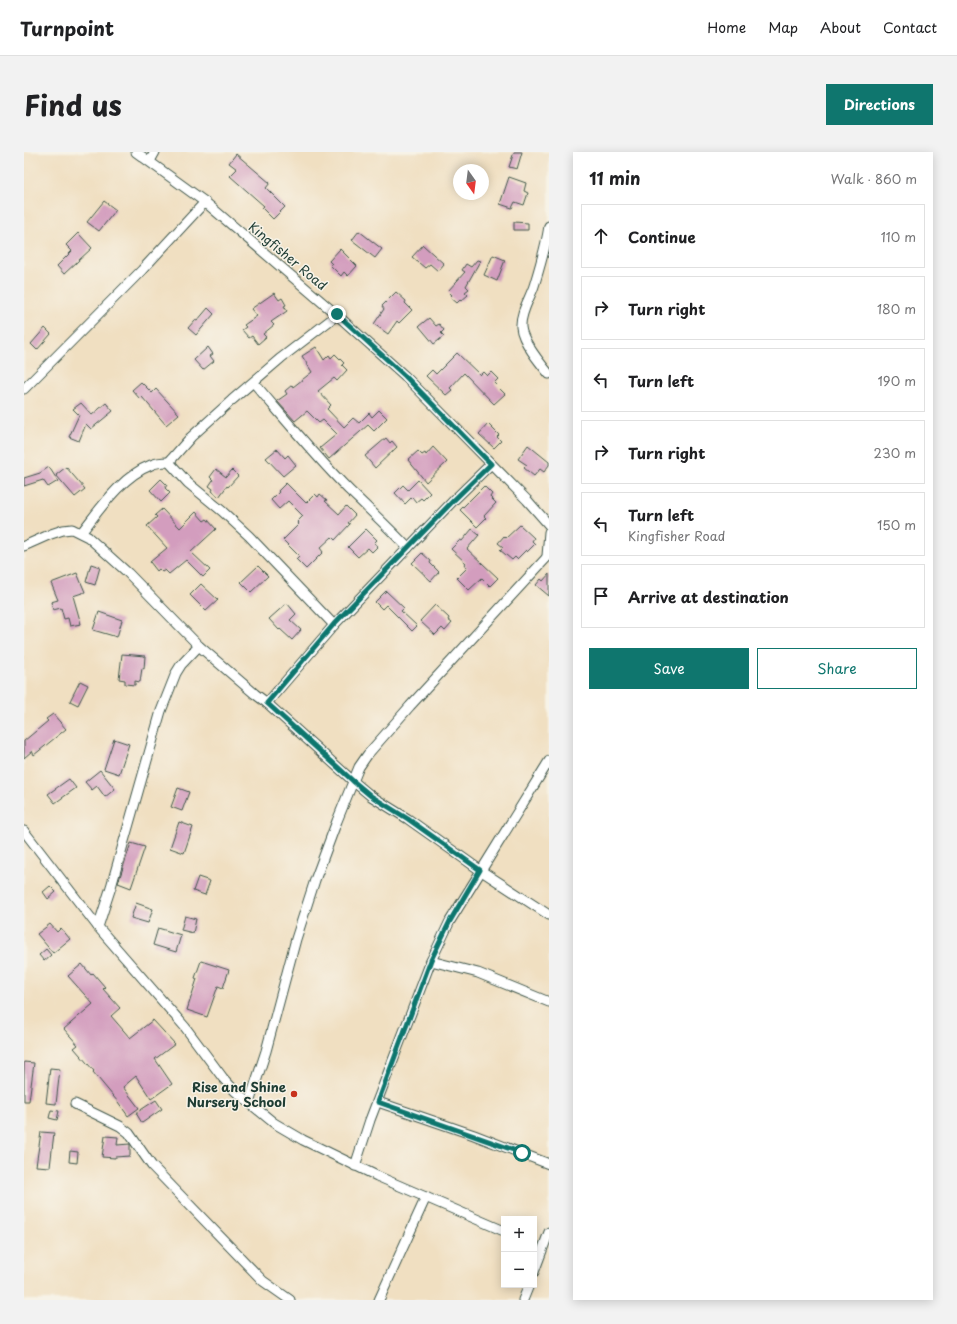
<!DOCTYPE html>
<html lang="en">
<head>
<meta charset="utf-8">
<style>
	body { margin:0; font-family:"Playpen Sans",sans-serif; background:#f2f2f2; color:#202124 }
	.controls { position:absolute; right:12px; bottom:12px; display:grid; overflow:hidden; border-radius:0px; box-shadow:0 2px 10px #0003 }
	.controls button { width:36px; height:36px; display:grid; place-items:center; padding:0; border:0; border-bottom:1px solid #e0e0e0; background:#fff; color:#202124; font:20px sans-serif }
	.compass { position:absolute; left:429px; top:12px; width:36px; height:36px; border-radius:50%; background:#fff; box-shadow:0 2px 10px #0003; rotate:166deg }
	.stop { position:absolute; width:12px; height:12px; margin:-9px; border:3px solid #0f766e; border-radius:50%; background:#fff }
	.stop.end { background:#0f766e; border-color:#fff; box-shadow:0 1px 4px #0008 }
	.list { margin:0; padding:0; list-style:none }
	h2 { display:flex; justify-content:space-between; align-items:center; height:52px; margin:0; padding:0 16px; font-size:17px }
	h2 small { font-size:13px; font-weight:400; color:#757577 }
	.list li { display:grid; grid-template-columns:26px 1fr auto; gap:12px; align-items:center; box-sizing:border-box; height:64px; margin:0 8px 8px; padding:0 8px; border:1px solid #e0e0e0; border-radius:0px }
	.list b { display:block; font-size:15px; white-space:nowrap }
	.list p { margin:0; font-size:13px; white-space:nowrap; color:#757577 }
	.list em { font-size:13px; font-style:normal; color:#757577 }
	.actions { display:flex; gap:8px; padding:12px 16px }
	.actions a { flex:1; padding:9px 0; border:1px solid #0f766e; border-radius:0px; text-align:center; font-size:14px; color:#0f766e }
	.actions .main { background:#0f766e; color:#fff }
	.icon { flex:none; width:22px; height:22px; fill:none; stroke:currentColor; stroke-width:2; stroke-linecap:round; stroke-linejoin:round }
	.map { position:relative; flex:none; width:525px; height:1148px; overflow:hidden; border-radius:0px }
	header { display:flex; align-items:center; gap:24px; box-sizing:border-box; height:56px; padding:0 20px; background:#fff; border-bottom:1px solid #e0e0e0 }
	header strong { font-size:19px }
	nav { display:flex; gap:22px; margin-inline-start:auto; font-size:14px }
	.intro { display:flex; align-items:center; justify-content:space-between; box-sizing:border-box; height:96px; padding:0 24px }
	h1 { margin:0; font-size:28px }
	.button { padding:10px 18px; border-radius:0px; background:#0f766e; color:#fff; font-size:14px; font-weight:700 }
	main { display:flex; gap:24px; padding:0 24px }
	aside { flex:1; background:#fff; border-radius:0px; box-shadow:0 2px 10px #0003 }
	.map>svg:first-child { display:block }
	.building { fill:#d39dbe }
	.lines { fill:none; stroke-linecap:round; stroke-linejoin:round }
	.minor-casing { stroke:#3e5549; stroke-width:11 }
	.minor { stroke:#fff; stroke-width:9 }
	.route { stroke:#0f766e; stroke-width:5 }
	.poi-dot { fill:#c8321e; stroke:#f7f3e8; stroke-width:1.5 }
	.labels { text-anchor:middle; stroke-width:3; stroke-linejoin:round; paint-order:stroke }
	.street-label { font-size:13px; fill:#1f3d34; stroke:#f7f3e8 }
	.poi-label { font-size:13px; font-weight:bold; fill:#1f3d34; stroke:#f7f3e8; text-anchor:end }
</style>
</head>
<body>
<header>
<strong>Turnpoint</strong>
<nav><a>Home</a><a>Map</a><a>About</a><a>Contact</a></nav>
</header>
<div class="intro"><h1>Find us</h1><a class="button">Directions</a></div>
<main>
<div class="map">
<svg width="525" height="1148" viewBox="0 0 525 1148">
	<rect width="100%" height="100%" fill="#f7f3e8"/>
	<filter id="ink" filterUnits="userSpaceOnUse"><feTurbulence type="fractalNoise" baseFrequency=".025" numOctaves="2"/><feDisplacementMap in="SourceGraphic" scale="8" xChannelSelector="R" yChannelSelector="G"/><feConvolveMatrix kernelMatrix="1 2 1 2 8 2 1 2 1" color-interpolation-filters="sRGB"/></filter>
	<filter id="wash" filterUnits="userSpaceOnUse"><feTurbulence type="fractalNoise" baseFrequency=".012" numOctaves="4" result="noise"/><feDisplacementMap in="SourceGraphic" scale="16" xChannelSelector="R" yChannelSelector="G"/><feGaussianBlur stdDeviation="0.9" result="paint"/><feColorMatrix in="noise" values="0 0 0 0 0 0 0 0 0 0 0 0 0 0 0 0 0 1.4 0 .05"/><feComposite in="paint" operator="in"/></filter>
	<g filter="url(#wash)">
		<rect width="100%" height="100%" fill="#f0dfc1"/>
		<g id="blocks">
			<g class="building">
				<polygon points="490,0 498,0 493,17 485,15"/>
				<polygon points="212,2 246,31 242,36 261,55 249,67 238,56 240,54 206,24 213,17 205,11"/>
				<polygon points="485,25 502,31 500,39 504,41 500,53 491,50 488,56 476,52"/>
				<polygon points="80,49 92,58 75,79 63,70"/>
				<polygon points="490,70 504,71 504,78 490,78"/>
				<polygon points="335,79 358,97 351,106 328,88"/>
				<polygon points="54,81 68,96 40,122 33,114 48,99 42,93"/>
				<polygon points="399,93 420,112 414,119 406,112 401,116 388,105"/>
				<polygon points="316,97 333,114 324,124 320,120 317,124 306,113 308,112 305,109"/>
				<polygon points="469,103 481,108 473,129 460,123"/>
				<polygon points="453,108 456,109 442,134 445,137 441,140 444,143 437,149 436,148 433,151 426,145 428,143 424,139 441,120 438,118 442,112 447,115"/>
				<polygon points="372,140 382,149 381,151 388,158 375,171 373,169 364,182 350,172 360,157 358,154"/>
				<polygon points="250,141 255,148 258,146 262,153 260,154 263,159 247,170 250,173 239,182 242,185 234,192 228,184 225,186 218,178 222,175 220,173 233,164 227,157"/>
				<polygon points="184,156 190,162 172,183 164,176 171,168 173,169"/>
				<polygon points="405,166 412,174 415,172 420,178 417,181 420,184 410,192 395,174"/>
				<polygon points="21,176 27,182 13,198 7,192"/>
				<polygon points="184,195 189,202 186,204 190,209 179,218 170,208"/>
				<polygon points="292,195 300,208 305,203 307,206 311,202 320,211 318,213 323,218 313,229 310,226 294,239 307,253 303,257 320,275 329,266 335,271 345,261 348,265 355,258 363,266 350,279 344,273 305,307 296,296 313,282 299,268 295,271 283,259 271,269 253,249 263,242 261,239 268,233 269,235 288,220 278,204"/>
				<polygon points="433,201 456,223 459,220 463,224 467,220 474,227 470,231 481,242 470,252 440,221 426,236 428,238 422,243 402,224 408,218 412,222"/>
				<polygon points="117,230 128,241 132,237 155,262 142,273 118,245 116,247 108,238"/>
				<polygon points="57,251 68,263 82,251 89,259 67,277 62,272 55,289 45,285 55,263 49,257"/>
				<polygon points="464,272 475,283 473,285 477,289 470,296 455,282"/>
				<polygon points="362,286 366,291 368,289 373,295 351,316 341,304"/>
				<polygon points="504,293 525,310 525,313 520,320 516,317 510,324 500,316 503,313 494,307"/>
				<polygon points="409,295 423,310 402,330 384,308 394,299 398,303 401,301 402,303"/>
				<polygon points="253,297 261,306 264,303 272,313 259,324 242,306"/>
				<polygon points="25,315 34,329 24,335 19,328 0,334 0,326 16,321"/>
				<polygon points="42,315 61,337 51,345 32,323"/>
				<polygon points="192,317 202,325 208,318 214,324 204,335 203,334 195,345 188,339 189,337 185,334 189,328 186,325"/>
				<polygon points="137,327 143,333 141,336 146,341 137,350 126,338"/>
				<polygon points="394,328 406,341 399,348 397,346 392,350 388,345 381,352 371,341 379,333 384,338"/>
				<polygon points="262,331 282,351 291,342 294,345 296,342 303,348 301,349 315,362 322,354 331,363 324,371 326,372 311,388 308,385 296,396 299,400 282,417 272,407 275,404 259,388 275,372 273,370 279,364 264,349 255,357 247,348 255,340 254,339"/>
				<polygon points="460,334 468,342 466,345 472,351 460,364 462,366 453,375 436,358"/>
				<polygon points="138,357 156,376 172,360 180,369 183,367 192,377 167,400 186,418 179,425 162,408 145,422 141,418 138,420 135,417 133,419 126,410 143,396 123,374 133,365 131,363"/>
				<polygon points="496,373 510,386 508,389 511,392 503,400 502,398 493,407 491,405 488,408 476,398 479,395 474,391 480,384 482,386"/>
				<polygon points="342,377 353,388 350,391 354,394 348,400 344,396 334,405 324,395"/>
				<polygon points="448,377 455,383 443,397 474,426 466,434 458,426 445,438 433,426 443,416 440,412 442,411 427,397 436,388 438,389"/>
				<polygon points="398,401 407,409 406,411 415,420 407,429 388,411"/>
				<polygon points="67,412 76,415 71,433 62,430"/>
				<polygon points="234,414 244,424 227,440 217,430"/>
				<polygon points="53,421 61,440 49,444 57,472 46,474 44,466 40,467 37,456 29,458 27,450 34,448 27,431"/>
				<polygon points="525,422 525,444 512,433 517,427 519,429"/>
				<polygon points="177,432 194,448 182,459 166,443"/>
				<polygon points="362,439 380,456 377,459 393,474 388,479 362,453 358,457 351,450"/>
				<polygon points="263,451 272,462 266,468 277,478 268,488 256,477 255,478 245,467"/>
				<polygon points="411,453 425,466 424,468 428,471 421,479 418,476 411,483 396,469"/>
				<polygon points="75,460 98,468 93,485 69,478"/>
				<polygon points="98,502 121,504 120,517 118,516 116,530 111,529 111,533 101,532 101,528 95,527"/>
				<polygon points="56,529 64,533 54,553 46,549"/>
				<polygon points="29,562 42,577 10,603 8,599 0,606 0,589 24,569 22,567"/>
				<polygon points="90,587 105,592 95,622 80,617"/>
				<polygon points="76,618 91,637 81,645 73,634 68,638 61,630"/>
				<polygon points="45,627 52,636 31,651 24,642"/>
				<polygon points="154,636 165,640 158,659 147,655"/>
				<polygon points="155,670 169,675 160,701 146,696"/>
				<polygon points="107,691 121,695 107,736 94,731"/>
				<polygon points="174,725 186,729 181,743 169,739"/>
				<polygon points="26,734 32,740 24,747 19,740"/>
				<polygon points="112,751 129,757 124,771 107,766"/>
				<polygon points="161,764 172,767 169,781 157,778"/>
				<polygon points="26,772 33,780 37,776 46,787 29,801 13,782"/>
				<polygon points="134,776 157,783 152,800 129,793"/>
				<polygon points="22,797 27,803 20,809 15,803"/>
				<polygon points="177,809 205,818 199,836 194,834 183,865 163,858 173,827 171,826"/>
				<polygon points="58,812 67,823 69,821 81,835 79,837 96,856 87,864 106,886 129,868 151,892 131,907 148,932 127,947 112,924 99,935 115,956 104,964 94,950 69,920 70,919 50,896 54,893 40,877 69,852 44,824"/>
				<polygon points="0,910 10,911 5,949 0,949"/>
				<polygon points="26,916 36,917 32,952 22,951"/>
				<polygon points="132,948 138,957 118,971 112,961"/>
				<polygon points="27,958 35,959 33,968 25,966"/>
				<polygon points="17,980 30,981 26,1015 12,1014"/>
				<polygon points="81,984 94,985 93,993 106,992 106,1004 91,1005 91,1006 78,1005"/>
				<polygon points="46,999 54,1000 53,1011 45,1010"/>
			</g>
		</g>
	</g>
	<g filter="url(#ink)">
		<use href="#blocks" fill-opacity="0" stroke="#3e5549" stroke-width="1"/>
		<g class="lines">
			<defs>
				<g id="minor">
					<polyline points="112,0 181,50 313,163 381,224 503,348 525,373"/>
					<polyline points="126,9 131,0"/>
					<path d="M525,74C522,95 516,114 510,134C506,146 496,161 497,175C498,189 516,211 525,222"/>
					<path d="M230,231C261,267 291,304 325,338C345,357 365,376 384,396"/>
					<polyline points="0,237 118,118 181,50"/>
					<path d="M57,381C76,357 98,324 127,313C133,310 139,310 145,310"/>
					<polyline points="0,394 27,382 39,378 48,377 64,385 104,421 175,494 231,542 243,551 329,629 347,644 384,667 456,718 525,763"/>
					<polyline points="523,404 525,380"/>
					<polyline points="310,473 225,384 198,359 164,331 145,310 167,285 208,248 257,206 313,163"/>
					<polyline points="243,551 310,473 430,348 467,312"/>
					<polyline points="0,679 74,775 161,875 199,926 211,939 250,971 279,988 353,1024 480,1079"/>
					<polyline points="74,775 87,735 137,559 152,521 157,513 175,494"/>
					<polyline points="407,809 454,821 525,850"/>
					<polyline points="354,950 450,983 525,1012"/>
					<polyline points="225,951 242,899 272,787 291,728 313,669 335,615 344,602 386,554 525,403"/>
					<polyline points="51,952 96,974 105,981 128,1014 239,1129 266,1148"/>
					<polyline points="331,1014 346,968 407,809 426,769 525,609"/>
					<polyline points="510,1120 525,1080"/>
					<polyline points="355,1148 402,1045"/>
					<polyline points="499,1148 505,1133"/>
				</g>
			</defs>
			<use href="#minor" class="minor-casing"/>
			<use href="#minor" class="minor"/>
		</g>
	</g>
	<g class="lines" filter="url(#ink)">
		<polyline class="route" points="313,162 381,224 467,312 430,348 310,472 243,551 329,629 347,644 384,667 456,718 426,769 407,808 354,950 498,1001"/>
	</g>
	<circle class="poi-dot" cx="270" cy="942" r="4"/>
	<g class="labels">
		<g class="street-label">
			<text transform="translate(264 104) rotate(40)" y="5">Kingfisher Road</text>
		</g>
		<g class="poi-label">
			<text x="262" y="940">Rise and Shine<tspan x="262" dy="15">Nursery School</tspan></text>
		</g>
	</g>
</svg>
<div class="controls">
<button>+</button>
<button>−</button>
</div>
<svg class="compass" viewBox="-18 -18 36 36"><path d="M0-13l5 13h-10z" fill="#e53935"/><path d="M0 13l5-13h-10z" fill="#757577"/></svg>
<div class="stop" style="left:498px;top:1001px"></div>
<div class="stop end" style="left:313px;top:162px"></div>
</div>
<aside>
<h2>11 min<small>Walk · 860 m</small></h2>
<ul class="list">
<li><svg class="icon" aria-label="ahead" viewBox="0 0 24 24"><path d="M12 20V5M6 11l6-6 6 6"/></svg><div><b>Continue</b></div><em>110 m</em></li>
<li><svg class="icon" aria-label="right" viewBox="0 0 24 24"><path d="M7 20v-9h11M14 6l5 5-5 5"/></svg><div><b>Turn right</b></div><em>180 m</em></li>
<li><svg class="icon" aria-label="left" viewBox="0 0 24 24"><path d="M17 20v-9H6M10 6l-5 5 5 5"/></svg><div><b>Turn left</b></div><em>190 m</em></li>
<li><svg class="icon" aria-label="right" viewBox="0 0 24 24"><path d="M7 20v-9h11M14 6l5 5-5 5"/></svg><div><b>Turn right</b></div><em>230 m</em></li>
<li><svg class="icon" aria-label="left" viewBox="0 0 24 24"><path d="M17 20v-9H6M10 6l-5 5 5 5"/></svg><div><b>Turn left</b><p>Kingfisher Road</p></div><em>150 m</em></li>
<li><svg class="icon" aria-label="arrive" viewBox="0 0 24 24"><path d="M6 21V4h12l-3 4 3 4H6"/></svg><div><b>Arrive at destination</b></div></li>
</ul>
<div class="actions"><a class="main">Save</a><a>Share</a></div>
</aside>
</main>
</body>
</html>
